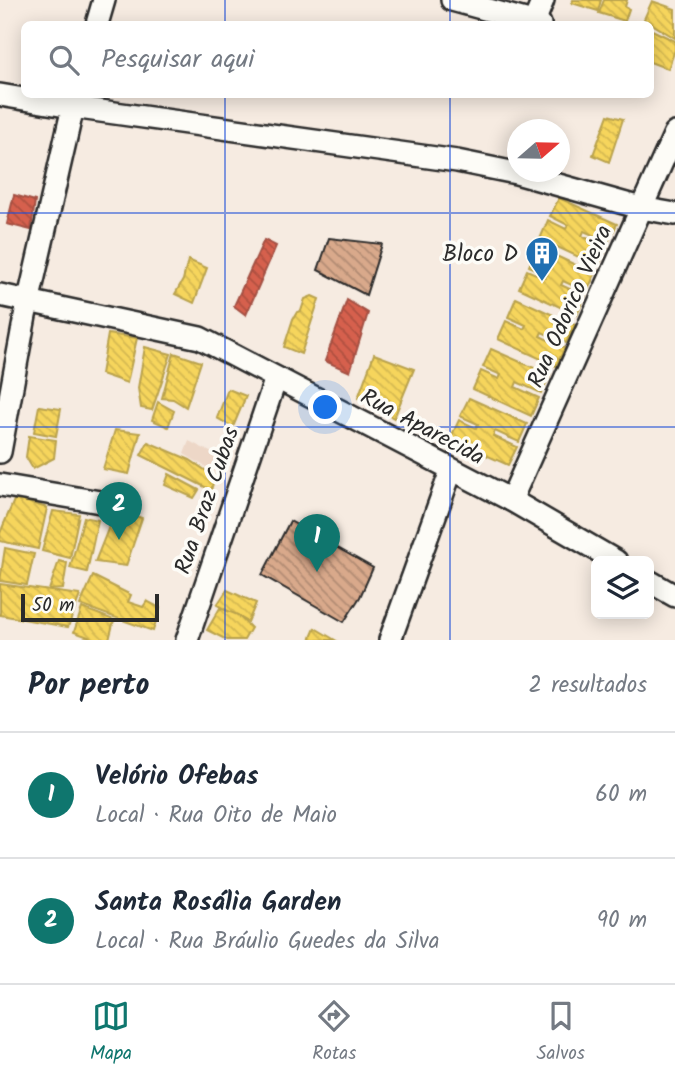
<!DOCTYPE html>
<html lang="pt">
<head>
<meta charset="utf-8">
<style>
	body { margin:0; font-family:Kalam,sans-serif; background:#f6f6f7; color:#1f2937 }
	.controls { position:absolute; right:21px; bottom:21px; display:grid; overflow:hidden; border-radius:10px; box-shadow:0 4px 18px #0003 }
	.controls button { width:63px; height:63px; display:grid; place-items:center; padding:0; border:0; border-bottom:2px solid #e0e1e3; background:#fff; color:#1f2937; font:35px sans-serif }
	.compass { position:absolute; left:507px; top:119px; width:63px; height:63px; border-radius:50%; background:#fff; box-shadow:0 4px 18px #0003; rotate:70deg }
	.scale { position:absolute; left:21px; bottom:18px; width:138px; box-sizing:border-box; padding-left:7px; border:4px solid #2b2b2b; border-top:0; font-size:19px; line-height:24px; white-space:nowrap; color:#2b2b2b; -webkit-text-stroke:5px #fdfcf7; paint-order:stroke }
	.you { position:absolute; left:326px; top:408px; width:24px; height:24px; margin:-18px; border:5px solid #fff; border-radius:50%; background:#1a73e8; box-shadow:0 0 0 10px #1a73e833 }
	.badge { display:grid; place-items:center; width:46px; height:46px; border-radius:50%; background:#0f766e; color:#fff; font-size:23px; font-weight:700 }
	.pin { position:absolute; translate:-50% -58px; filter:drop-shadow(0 2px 4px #0008) }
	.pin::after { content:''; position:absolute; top:37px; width:24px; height:21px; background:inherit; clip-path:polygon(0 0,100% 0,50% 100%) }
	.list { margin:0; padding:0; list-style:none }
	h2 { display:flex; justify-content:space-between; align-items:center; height:91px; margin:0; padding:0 28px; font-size:30px }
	h2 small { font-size:23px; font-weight:400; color:#747a83 }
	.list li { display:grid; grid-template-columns:46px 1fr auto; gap:21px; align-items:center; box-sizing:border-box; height:126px; padding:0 28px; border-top:2px solid #e0e1e3 }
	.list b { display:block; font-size:26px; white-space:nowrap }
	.list p { margin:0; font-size:23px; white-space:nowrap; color:#747a83 }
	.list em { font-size:23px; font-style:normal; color:#747a83 }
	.icon { flex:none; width:38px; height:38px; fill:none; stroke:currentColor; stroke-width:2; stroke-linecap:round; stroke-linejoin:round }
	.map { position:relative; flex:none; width:675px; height:640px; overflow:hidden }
	.search { position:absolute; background:#fff; box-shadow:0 4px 18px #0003; left:21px; right:21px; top:21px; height:77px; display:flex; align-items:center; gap:18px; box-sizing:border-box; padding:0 24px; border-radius:10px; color:#747a83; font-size:26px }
	.sheet { height:343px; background:#fff }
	nav { display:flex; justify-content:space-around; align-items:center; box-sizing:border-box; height:98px; border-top:2px solid #e0e1e3; background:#fff; font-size:19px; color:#747a83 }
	nav a { display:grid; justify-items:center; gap:4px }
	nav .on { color:#0f766e }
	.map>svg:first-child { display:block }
	.built { fill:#edd7c7 }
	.homes { fill:url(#homes-back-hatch); stroke:#b9a24d; stroke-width:2 }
	.shops { fill:url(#shops-back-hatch); stroke:#a35043; stroke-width:2 }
	.building { fill:url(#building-back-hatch); stroke:#2b2b2b; stroke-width:2 }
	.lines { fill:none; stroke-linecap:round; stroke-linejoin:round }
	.minor-casing { stroke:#2b2b2b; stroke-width:26 }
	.minor { stroke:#fdfcf7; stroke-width:21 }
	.grid { fill:none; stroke:#1d4ed8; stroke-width:2; stroke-opacity:0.55 }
	.labels { text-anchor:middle; stroke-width:7; stroke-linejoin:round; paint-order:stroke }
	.poi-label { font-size:23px; fill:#2b2b2b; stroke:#fdfcf7; text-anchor:end }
	.street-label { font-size:23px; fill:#2b2b2b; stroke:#fdfcf7 }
</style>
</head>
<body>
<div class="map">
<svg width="675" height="640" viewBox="0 0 675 640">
	<defs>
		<pattern id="homes-back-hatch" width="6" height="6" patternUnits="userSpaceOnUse" patternTransform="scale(1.75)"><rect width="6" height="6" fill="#f6d55c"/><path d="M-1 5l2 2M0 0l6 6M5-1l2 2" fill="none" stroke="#d3b750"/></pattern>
		<pattern id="shops-back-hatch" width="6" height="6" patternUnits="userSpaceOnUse" patternTransform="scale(1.75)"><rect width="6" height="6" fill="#d6604d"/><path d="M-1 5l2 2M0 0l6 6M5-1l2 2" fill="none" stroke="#ae4f40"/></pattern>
		<pattern id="building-back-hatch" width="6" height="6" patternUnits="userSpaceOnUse" patternTransform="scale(1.75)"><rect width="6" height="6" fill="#d9a98b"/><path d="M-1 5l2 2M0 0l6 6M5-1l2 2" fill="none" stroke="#b08a72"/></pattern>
	</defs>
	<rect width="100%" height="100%" fill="#f6ebe1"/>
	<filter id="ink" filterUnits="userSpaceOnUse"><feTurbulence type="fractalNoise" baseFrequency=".0143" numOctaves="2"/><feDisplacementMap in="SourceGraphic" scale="14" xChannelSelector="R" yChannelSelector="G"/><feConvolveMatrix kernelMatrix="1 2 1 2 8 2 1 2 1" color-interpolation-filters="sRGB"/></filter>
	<g filter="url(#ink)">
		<polygon class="built" points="189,441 220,457 214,472 184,454"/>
		<g class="homes">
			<polygon points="573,0 601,0 598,11 572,3"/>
			<polygon points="604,0 627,0 625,7 629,9 625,21 599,13"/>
			<polygon points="652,1 675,9 675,38 644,19"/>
			<polygon points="650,29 675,41 675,50 668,69 650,62"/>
			<polygon points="608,115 623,119 609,162 593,155"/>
			<polygon points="559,198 617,224 608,242 584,231 582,236 607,247 598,266 540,239 548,220 566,229 568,225 550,216"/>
			<polygon points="537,247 595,274 587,292 563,281 561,285 585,296 577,315 519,288 527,270 545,278 547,274 529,266"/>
			<polygon points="188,260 207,268 194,303 175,294 183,280"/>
			<polygon points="312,296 319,299 301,354 284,347 293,319 297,312 301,311 305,299"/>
			<polygon points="516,298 575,325 566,343 542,332 540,336 565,348 556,366 498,339 506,321 524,329 526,325 508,317"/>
			<polygon points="108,334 137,338 127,383 101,374"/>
			<polygon points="145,347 171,354 152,410 141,408 138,388"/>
			<polygon points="491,349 550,375 541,393 517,382 515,387 539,398 531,416 473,389 481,371 499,379 501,375 483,367"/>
			<polygon points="174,353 201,362 186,407 173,399 162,398"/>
			<polygon points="374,354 414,369 394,418 358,398"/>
			<polygon points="228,389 246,396 233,427 217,418"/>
			<polygon points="469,398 527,424 519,442 495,431 493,436 517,447 508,465 450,439 459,420 476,428 478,424 460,416"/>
			<polygon points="158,402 174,411 168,427 152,420"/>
			<polygon points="39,406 61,409 56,436 34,432"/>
			<polygon points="115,430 140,433 129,474 103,469"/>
			<polygon points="29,436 56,440 54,458 33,469 26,457"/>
			<polygon points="148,442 190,460 215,477 211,490 141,455"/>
			<polygon points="169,474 199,490 194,498 165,485"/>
			<polygon points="15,498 47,508 38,549 0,541 0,533"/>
			<polygon points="116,509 142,518 126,566 95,562"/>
			<polygon points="53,511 79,514 70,558 42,551"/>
			<polygon points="84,517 98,520 87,572 70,568"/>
			<polygon points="5,548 34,554 27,585 0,581"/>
			<polygon points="59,561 67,563 63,589 49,590"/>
			<polygon points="93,576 131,595 128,602 143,607 147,601 160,608 153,631 80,605"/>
			<polygon points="0,584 80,595 68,627 0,615"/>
			<polygon points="227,590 256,603 248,622 217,605"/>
			<polygon points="82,608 114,620 109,640 97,640 74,632"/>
			<polygon points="220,608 238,615 251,628 244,640 227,640 207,630"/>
			<polygon points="315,628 335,640 310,640"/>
		</g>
		<g class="shops">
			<polygon points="14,195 35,201 31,230 7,224"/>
			<polygon points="264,240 276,246 246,315 234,306"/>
			<polygon points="347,300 368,313 350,372 325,361"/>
		</g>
		<g class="building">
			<polygon points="329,238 382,244 366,295 318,270"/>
			<polygon points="290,521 373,568 360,597 344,622 262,575"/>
		</g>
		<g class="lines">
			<defs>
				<g id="minor">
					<polyline points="452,0 540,24"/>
					<polyline points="534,22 543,0"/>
					<polyline points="97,24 104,0"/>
					<polyline points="0,95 72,107 457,161 516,173 641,208 675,214"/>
					<polyline points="0,295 200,338 511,500 616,561"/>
					<polyline points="0,452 25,316 76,94"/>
					<polyline points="0,485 112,504"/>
					<polyline points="511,500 675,133"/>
					<polyline points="649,581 675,596"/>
					<polyline points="187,640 276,378"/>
					<polyline points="390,640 451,471"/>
				</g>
			</defs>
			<use href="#minor" class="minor-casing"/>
			<use href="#minor" class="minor"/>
		</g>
	</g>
	<path class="grid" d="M225,0V24M450,0V24M225,94V640M450,94V640M0,213H675M0,427H675"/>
	<defs>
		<symbol id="building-pin" viewBox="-11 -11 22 30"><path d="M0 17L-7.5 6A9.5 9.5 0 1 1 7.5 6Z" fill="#1f6fb2" stroke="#fdfcf7"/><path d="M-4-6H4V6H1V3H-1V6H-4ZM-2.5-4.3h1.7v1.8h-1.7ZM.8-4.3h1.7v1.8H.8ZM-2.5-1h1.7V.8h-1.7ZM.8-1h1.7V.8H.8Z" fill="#fff"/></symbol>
	</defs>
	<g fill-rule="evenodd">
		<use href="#building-pin" x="523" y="234" width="38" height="52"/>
	</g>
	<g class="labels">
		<g class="poi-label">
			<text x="518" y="261">Bloco D</text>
		</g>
		<g class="street-label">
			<text transform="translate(569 306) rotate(-66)" y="8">Rua Odorico Vieira</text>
			<text transform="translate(423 426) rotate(28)" y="8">Rua Aparecida</text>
			<text transform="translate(206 500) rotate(-71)" y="8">Rua Braz Cubas</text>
		</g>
	</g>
</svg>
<div class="controls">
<button><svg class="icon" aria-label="layers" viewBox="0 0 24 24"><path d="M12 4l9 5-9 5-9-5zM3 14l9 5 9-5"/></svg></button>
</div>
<svg class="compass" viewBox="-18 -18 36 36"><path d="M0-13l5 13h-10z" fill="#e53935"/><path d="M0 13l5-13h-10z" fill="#747a83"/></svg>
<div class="scale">50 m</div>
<div class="you"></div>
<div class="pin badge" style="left:317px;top:572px">1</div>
<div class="pin badge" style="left:119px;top:540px">2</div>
<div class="search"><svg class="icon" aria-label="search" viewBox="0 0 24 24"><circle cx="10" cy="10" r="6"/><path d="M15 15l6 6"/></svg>Pesquisar aqui</div>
</div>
<section class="sheet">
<h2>Por perto<small>2 resultados</small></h2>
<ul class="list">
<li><span class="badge">1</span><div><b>Velório Ofebas</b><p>Local · Rua Oito de Maio</p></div><em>60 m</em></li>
<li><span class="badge">2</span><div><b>Santa Rosália Garden</b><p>Local · Rua Bráulio Guedes da Silva</p></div><em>90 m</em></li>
</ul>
</section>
<nav>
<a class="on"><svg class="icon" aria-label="map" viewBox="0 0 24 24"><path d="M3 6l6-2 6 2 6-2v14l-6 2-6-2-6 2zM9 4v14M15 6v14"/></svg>Mapa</a>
<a><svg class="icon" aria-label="directions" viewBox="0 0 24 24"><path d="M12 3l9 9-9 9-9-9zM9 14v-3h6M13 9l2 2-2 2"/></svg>Rotas</a>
<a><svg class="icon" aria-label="saved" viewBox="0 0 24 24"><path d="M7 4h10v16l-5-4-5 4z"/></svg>Salvos</a>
</nav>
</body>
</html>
